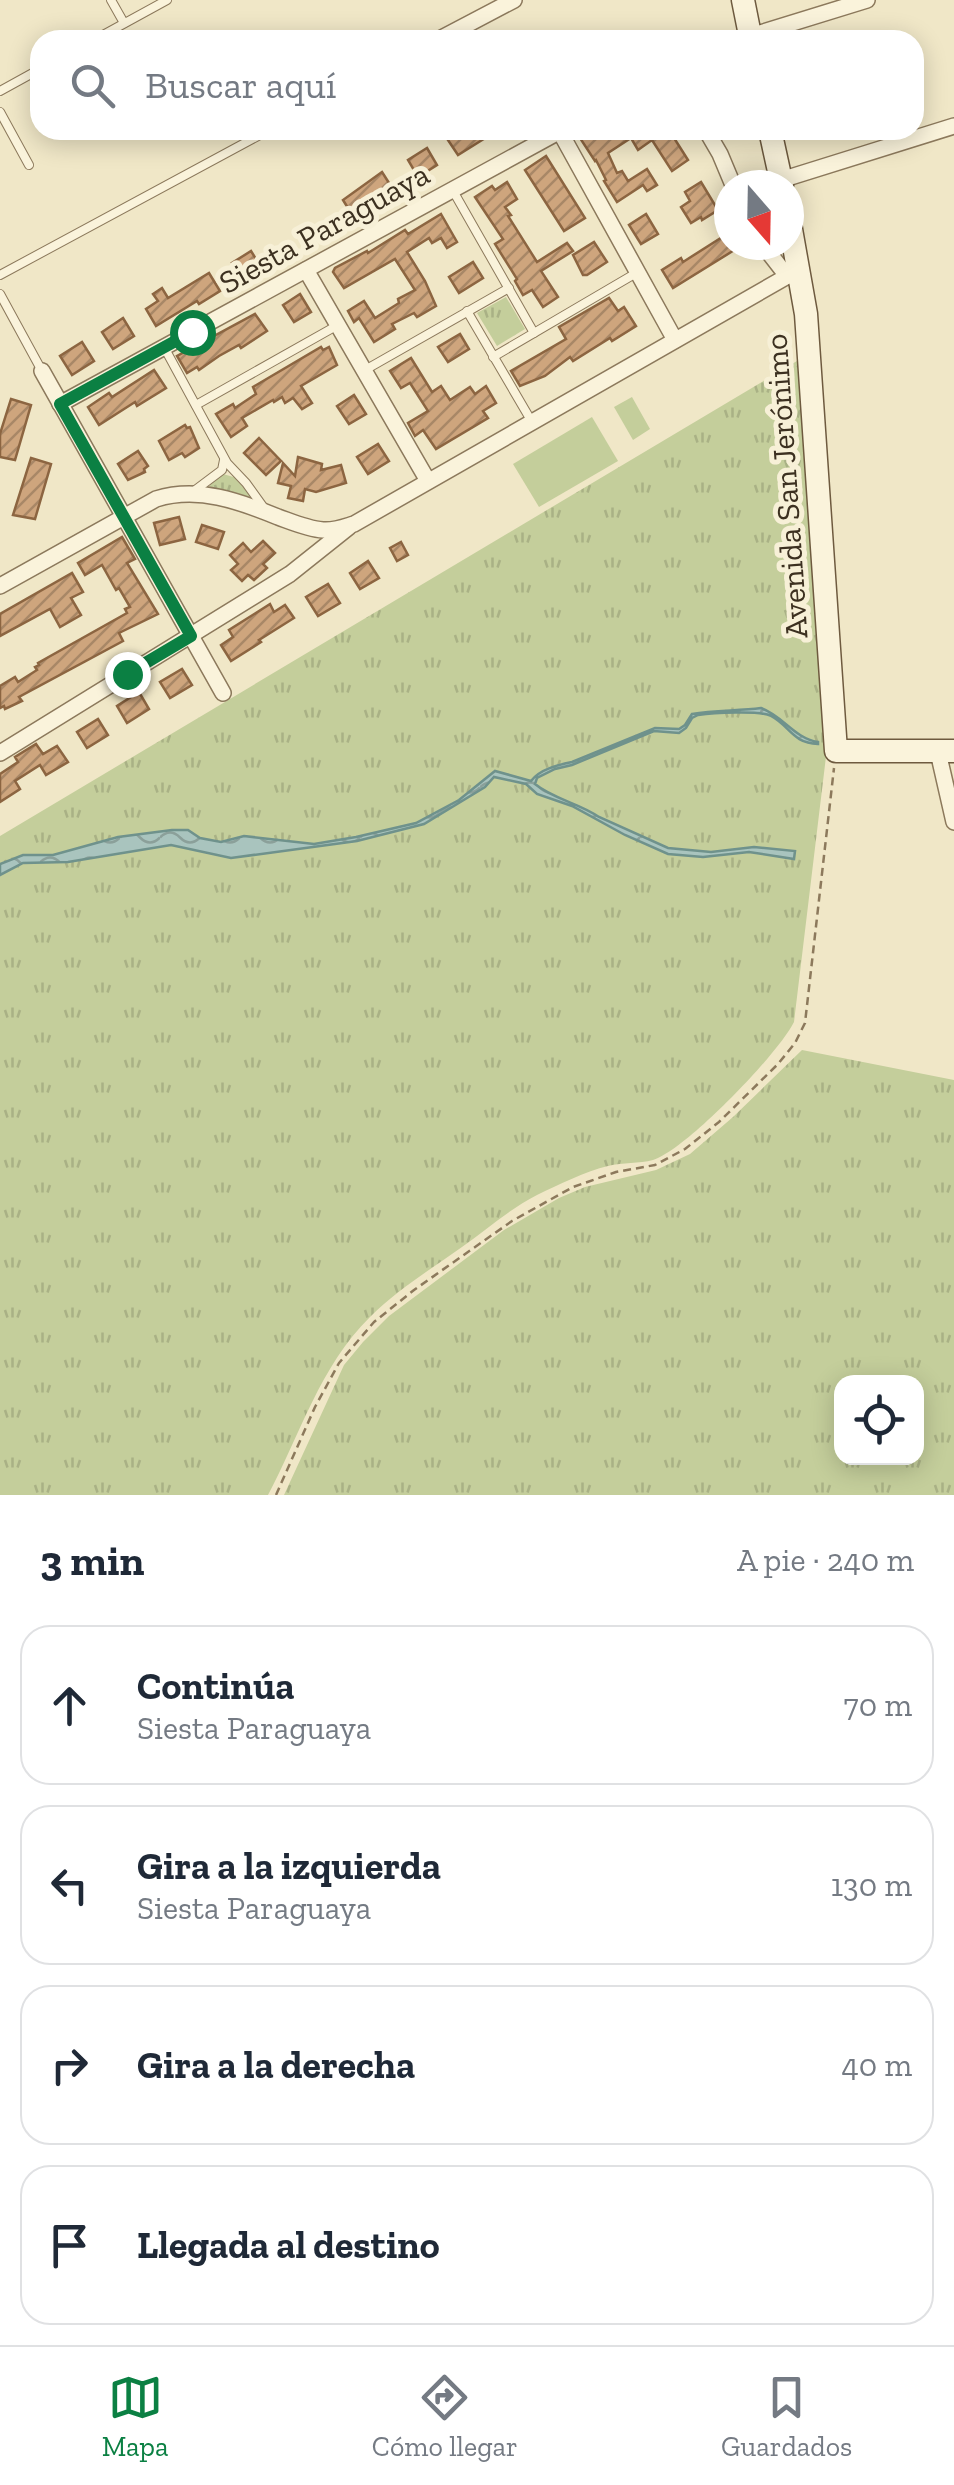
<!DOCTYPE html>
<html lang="es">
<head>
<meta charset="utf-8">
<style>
	body { margin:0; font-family:"Zilla Slab",serif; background:#f6f6f7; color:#1f2937 }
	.controls { position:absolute; right:30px; bottom:30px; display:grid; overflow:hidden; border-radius:20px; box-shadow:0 5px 25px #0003 }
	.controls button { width:90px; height:90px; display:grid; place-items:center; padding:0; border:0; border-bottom:2px solid #e0e1e3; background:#fff; color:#1f2937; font:50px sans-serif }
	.compass { position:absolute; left:714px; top:170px; width:90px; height:90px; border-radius:50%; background:#fff; box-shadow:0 5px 25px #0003; rotate:160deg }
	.stop { position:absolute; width:30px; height:30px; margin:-22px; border:8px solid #0b8043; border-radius:50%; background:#fff }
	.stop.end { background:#0b8043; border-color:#fff; box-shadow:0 2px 10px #0008 }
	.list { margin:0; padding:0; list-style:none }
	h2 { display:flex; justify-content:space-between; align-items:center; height:130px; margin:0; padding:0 40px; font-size:42px }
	h2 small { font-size:32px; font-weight:400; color:#747a83 }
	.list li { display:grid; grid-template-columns:65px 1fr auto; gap:30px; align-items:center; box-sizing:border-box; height:160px; margin:0 20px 20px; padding:0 20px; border:2px solid #e0e1e3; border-radius:30px }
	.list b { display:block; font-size:38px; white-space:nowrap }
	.list p { margin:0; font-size:32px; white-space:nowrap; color:#747a83 }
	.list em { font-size:32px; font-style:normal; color:#747a83 }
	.icon { flex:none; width:55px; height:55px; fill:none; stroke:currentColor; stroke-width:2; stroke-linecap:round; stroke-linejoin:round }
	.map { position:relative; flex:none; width:954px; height:1495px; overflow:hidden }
	.search { position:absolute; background:#fff; box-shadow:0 5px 25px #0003; left:30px; right:30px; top:30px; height:110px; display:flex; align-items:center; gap:25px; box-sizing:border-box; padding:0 35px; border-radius:30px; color:#747a83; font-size:38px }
	.sheet { height:850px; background:#fff }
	nav { display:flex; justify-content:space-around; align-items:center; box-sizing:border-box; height:140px; border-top:2px solid #e0e1e3; background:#fff; font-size:28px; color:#747a83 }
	nav a { display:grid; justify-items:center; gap:5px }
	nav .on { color:#0b8043 }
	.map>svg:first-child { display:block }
	.grass { fill:url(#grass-tufts); fill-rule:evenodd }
	.pitch { fill:#c4ce9b }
	.water { fill:url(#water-waves); stroke:#6f928c; stroke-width:2.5 }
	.building { fill:url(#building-hatch); stroke:#8c6541; stroke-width:2.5 }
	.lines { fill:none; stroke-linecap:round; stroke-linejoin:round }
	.lane-casing { stroke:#8c795c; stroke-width:10 }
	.street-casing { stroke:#8c795c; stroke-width:18 }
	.secondary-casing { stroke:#6e5a3f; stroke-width:25 }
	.path { stroke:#8c795c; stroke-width:2.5; stroke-dasharray:8 5; stroke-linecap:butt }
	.lane { stroke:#faf3db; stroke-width:8 }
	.street { stroke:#faf3db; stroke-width:15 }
	.secondary { stroke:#faf3db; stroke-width:22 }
	.route { stroke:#0b8043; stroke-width:12 }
	.labels { text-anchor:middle; stroke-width:10; stroke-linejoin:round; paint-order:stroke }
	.street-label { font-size:32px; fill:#3c3020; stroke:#f7f0d7 }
</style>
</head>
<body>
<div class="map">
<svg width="954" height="1495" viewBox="0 0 954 1495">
	<defs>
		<pattern id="grass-tufts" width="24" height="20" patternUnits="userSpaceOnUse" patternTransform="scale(2.5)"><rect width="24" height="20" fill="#c4ce9b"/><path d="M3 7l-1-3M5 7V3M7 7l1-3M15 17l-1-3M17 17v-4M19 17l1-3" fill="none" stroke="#a9b185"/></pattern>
		<pattern id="water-waves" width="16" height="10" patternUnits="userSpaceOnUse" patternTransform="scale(2.5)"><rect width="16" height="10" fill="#a9c4be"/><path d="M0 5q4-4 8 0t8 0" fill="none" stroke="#8ba09a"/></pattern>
		<pattern id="building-hatch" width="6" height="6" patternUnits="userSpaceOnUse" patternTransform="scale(2.5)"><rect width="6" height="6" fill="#cea57d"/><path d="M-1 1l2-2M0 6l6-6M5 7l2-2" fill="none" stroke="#a88766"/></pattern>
	</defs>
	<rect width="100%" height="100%" fill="#f0e7c7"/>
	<g class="grass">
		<polygon points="506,297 525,329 497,346 477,313"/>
		<path d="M802,358L828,740L794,1022C779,1053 685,1151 653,1160C639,1164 623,1162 608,1166C586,1171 558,1185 537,1195C511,1208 486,1230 462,1247C431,1269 397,1290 370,1317C320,1366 300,1435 268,1495H0V836Z"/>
		<polygon points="223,474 237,478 251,498 209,488 211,483"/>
		<path d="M802,1050L954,1080V1495H284L344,1365L363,1342L389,1316L504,1230L559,1198L585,1187L656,1170L690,1154L733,1117ZM842,1382H916V1458H842Z"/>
	</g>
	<g class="pitch">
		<polygon points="632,397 650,429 633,440 614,407"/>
		<polygon points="592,417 618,461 539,507 513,464"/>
	</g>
	<path class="water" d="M761,708C783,716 794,738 818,742V744C792,743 790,726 771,716C760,710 712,713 698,715L692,718L686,728L679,733L654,731L572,765L555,769L537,778L535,784C553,799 579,803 599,817L668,848L711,852L754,847L795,851L794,859L749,852L703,857L668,854L625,835L572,806L537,794L526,784L494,777L485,787L424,824L357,841L231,858L171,845L68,862L23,863L0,875V864L23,855H53L118,837L172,830H188L200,838L221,842L244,836L314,844L356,837L416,823L459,800L495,771L531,781C540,769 558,765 572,762L655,728L679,729L685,725L692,714C715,710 738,711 761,708Z"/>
	<g class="building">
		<polygon points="457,130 498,130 458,155 446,137"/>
		<polygon points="586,130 669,130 688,160 672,171 652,140 638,150 631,138 608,153 617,173 622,171 628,181 647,169 657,185 647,191 643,185 617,202 604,181 606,180 596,160 595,161 578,135"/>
		<polygon points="427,148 437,165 418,177 408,160"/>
		<polygon points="546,156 585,218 564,231 525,170"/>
		<polygon points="382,172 396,194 356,221 343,200"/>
		<polygon points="507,182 517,199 505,207 511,215 508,216 537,262 567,243 573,251 541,271 558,297 543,307 532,290 523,295 515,281 517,279 495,244 503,239 475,197 492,186 495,190"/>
		<polygon points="701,182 718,210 702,220 701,217 691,223 681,207 690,201 685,192"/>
		<polygon points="441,214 457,242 447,248 441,238 432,243 429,238 407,252 425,281 436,306 417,317 414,313 392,324 395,329 374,342 359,318 354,322 348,311 364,301 375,318 399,303 398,299 415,290 395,259 344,288 333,272 335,268 367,251 368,253 405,230 408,234"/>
		<polygon points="646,214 658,234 641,244 629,225"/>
		<polygon points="727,234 729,245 733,245 736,249 673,288 662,270 681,258 683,262"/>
		<polygon points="594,242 607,262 587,275 583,275 573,255"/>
		<polygon points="251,251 261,267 242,279 232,263"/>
		<polygon points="473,262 483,278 459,293 449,277"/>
		<polygon points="209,273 220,291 199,304 197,301 156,326 146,309 158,301 153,294 162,288 168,298"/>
		<polygon points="300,294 311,312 294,322 283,305"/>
		<polygon points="609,298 618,311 624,307 636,326 612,341 610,338 573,361 570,357 545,376 520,386 511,371 566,339 559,327"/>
		<polygon points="255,314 267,331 241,348 239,345 219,356 199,370 197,367 187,373 177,356"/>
		<polygon points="123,318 134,336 113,349 102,332"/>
		<polygon points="460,334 469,349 448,362 438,347"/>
		<polygon points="82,342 94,361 72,375 60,356"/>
		<polygon points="321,347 323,350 329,347 337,365 301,386 312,403 302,409 293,398 285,403 282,397 274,402 273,400 242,418 247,426 231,437 216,414 233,404 235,408 256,394 253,387"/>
		<polygon points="411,358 432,392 441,386 450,400 470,387 475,394 486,386 496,403 483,411 488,418 436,449 423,430 415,436 408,423 428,411 410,383 401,388 390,371"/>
		<polygon points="154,370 166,388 137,406 135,402 99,425 88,407 109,393 112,397"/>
		<polygon points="354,395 366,414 349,424 337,406"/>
		<polygon points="11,399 31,405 15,460 0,457 0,434"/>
		<polygon points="185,425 187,428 190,427 199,448 185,457 182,453 169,460 159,441"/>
		<polygon points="259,438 281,461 266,475 244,453"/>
		<polygon points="378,444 389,461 368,474 357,457"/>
		<polygon points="138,451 148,466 144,469 145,472 128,480 118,464"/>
		<polygon points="298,457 322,464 321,470 341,465 346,483 316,492 305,489 303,501 288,498 291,486 278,483 283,463 295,476"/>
		<polygon points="31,458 51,464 35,519 13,515"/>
		<polygon points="179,517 185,539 160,545 154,523"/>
		<polygon points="202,525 224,532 218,549 196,542"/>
		<polygon points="122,537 135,559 127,563 158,614 119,633 123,641 19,697 22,701 5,709 4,706 0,708 0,686 15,677 18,682 37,670 35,667 39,665 38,663 127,613 125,609 130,607 119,588 116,590 102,565 85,575 78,563"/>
		<polygon points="263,541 275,553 263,564 267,568 254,580 248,575 242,581 231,570 238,564 230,555 243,543 251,552"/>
		<polygon points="401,542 408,555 397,561 390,548"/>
		<polygon points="368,561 379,578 360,589 350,573"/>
		<polygon points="72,573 83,592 71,598 81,615 60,627 50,609 0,636 0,614"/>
		<polygon points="328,584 340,603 318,616 306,597"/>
		<polygon points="270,604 274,612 285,605 294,618 259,640 261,642 231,661 221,645 233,637 229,630"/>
		<polygon points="182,669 192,685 170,698 160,682"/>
		<polygon points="139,692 149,709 127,723 117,706"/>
		<polygon points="98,719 108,735 87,748 77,732"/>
		<polygon points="36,744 43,754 57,746 68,762 46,775 40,765 15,781 20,789 0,802 0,774 18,762 15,757"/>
	</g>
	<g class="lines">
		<defs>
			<g id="lane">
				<polyline points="111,0 124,23"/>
				<polyline points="94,40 167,0"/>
				<polyline points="0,91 40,69"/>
				<polyline points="0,112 29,165"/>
				<polyline points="452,189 534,333"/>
				<polyline points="0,275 269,130"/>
				<polyline points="0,294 42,371"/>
				<polyline points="467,311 532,422"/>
				<polyline points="164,347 227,463 246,483 264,508"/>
				<polyline points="493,357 638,272"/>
				<polyline points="365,370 509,288"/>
				<polyline points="196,405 338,325"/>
				<polyline points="194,491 222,470 224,460"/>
			</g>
			<g id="street">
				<polyline points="744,38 867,0"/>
				<polyline points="438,40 514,0"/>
				<polyline points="559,130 675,340"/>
				<polyline points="706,130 720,154 733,185"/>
				<polyline points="781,180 954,126"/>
				<polyline points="763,245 787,276"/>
				<polyline points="306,270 428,481"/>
				<polyline points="42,371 223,693"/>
				<polyline points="60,404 562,130"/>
				<path d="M0,586L156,499C198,486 239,501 278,517C292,522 308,529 323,530C334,531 344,527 354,524L800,269"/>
				<polyline points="938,752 954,822"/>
				<polyline points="0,753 290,574 349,527"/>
			</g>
			<g id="secondary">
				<polyline points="743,0 751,40"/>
				<polyline points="770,130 782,185"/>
				<polyline points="789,218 806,314 836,751 954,751"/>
			</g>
		</defs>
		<use href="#lane" class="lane-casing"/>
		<use href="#street" class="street-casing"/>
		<use href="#secondary" class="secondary-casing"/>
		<polyline class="path" points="276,1495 315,1407 339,1363 374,1322 414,1290 512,1221 573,1187 616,1172 655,1165 685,1149 719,1122 778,1064 795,1043 805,1023 834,768"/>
		<use href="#lane" class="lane"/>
		<use href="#street" class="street"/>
		<use href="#secondary" class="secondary"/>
	</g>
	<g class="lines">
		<polyline class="route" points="127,674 191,636 60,404 192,332"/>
	</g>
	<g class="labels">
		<g class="street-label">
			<text transform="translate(324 228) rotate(-29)" y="11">Siesta Paraguaya</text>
			<text transform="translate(786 486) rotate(-94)" y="11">Avenida San Jerónimo</text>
		</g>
	</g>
</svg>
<div class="controls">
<button><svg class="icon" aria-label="locate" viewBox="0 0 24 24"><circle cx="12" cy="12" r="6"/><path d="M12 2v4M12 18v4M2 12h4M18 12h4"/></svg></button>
</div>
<svg class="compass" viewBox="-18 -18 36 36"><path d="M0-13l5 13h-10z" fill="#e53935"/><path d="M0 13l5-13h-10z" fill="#747a83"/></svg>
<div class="stop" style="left:192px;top:332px"></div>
<div class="stop end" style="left:127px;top:674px"></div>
<div class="search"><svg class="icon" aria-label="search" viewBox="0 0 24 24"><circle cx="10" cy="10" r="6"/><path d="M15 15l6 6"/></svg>Buscar aquí</div>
</div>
<section class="sheet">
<h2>3 min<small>A pie · 240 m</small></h2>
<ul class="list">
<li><svg class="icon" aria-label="ahead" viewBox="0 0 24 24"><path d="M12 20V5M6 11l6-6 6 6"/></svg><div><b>Continúa</b><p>Siesta Paraguaya</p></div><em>70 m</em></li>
<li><svg class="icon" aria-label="left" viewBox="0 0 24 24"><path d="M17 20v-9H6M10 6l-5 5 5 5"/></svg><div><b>Gira a la izquierda</b><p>Siesta Paraguaya</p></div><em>130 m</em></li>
<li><svg class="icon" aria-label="right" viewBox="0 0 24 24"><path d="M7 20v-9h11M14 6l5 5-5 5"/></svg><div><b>Gira a la derecha</b></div><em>40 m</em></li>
<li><svg class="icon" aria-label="arrive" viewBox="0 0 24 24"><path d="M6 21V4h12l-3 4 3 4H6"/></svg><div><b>Llegada al destino</b></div></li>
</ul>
</section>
<nav>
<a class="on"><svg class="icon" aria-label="map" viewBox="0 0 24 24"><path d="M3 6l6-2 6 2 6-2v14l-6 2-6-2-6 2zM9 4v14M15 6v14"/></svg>Mapa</a>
<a><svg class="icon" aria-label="directions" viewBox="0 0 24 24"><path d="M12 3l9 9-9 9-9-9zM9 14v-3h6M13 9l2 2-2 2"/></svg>Cómo llegar</a>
<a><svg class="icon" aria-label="saved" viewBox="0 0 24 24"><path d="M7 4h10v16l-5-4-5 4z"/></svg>Guardados</a>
</nav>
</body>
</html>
